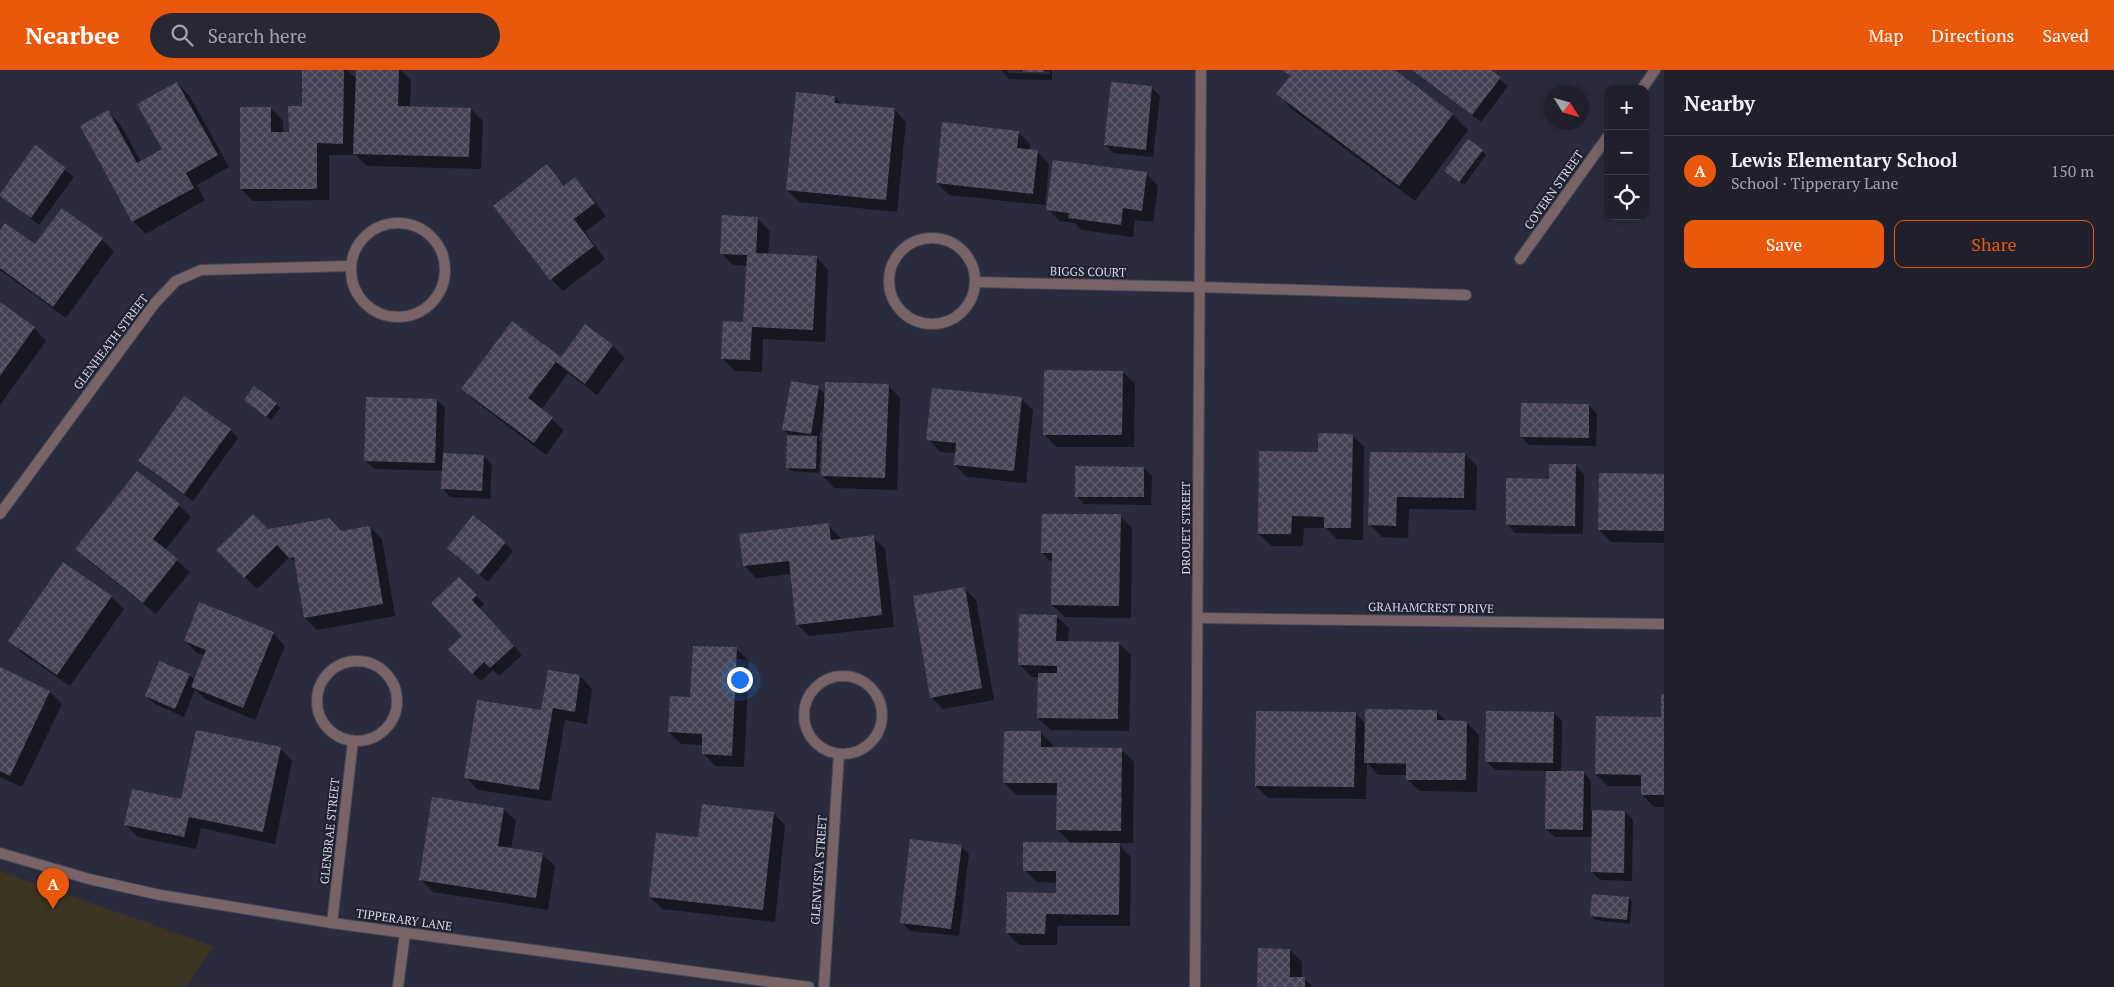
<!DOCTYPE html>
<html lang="en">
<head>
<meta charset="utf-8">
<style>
	body { margin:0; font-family:"PT Serif",serif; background:#282835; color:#f1f3f6 }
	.controls { position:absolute; right:15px; top:15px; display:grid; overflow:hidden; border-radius:10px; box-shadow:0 2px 12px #0003 }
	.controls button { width:45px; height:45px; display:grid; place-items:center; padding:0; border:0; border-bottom:1px solid #3d3e49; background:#20202d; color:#f1f3f6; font:25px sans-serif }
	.compass { position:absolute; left:1544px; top:15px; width:45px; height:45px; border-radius:50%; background:#20202d; box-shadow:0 2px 12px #0003; rotate:127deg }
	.you { position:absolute; left:739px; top:609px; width:18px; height:18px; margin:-12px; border:4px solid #fff; border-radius:50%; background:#1a73e8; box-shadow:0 0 0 8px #1a73e833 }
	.badge { display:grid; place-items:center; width:32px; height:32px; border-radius:50%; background:#ea580c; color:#fff; font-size:16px; font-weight:700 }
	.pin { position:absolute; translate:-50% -41px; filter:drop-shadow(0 1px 2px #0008) }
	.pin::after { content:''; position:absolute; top:26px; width:18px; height:15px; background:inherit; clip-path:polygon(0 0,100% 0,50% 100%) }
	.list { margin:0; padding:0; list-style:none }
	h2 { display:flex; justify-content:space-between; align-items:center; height:65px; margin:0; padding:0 20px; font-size:21px }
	h2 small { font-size:16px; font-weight:400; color:#a2a3aa }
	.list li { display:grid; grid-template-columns:32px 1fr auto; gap:15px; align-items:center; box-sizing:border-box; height:70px; padding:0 20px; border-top:1px solid #3d3e49 }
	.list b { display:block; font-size:19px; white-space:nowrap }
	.list p { margin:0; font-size:16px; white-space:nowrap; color:#a2a3aa }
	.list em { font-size:16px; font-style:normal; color:#a2a3aa }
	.actions { display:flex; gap:10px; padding:15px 20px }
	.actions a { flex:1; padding:11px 0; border:1px solid #ea580c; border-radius:10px; text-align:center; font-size:18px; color:#ea580c }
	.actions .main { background:#ea580c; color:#fff }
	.icon { flex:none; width:28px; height:28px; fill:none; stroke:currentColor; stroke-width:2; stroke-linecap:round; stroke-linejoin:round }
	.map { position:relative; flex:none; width:1664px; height:917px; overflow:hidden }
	header { display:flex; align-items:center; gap:30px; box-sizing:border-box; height:70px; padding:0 25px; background:#ea580c; color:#fff }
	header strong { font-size:24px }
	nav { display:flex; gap:28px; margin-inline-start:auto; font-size:18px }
	.search { width:350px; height:45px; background:#282835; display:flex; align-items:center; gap:12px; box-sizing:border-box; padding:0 18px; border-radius:28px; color:#a2a3aa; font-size:19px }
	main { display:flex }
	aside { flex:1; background:#20202d }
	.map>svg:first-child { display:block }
	.education { fill:#3b3423 }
	.shadow { fill:#0007; fill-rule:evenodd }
	.building { fill:url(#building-cross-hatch) }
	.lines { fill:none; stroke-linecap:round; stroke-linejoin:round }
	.lane-casing { stroke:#464757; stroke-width:12 }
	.street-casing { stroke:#464757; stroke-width:12 }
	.lane { stroke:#786467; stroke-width:10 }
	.street { stroke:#786467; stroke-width:10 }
	.labels { text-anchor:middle; stroke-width:4.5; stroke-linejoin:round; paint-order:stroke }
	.street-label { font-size:12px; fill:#d9dae5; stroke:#202232 }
</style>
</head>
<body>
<header>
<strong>Nearbee</strong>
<div class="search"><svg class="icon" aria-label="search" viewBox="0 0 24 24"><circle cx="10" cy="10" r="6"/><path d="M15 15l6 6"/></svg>Search here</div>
<nav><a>Map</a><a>Directions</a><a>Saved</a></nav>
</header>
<main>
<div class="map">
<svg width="1664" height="917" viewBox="0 0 1664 917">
	<defs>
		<pattern id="building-cross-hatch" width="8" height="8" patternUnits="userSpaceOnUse" patternTransform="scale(1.25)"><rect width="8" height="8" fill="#464254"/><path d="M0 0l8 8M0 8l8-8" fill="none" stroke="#605d6c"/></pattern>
	</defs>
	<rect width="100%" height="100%" fill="#2a2b3c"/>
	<polygon class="education" points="0,801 214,876 186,917 0,917"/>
	<g class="shadow">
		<polygon points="303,0 347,0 357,9 357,0 401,0 411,10 410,38 471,39 483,51 481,99 367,96 356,85 329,85 329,130 253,131 241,119 271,38 283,51 283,63 290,63 303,37"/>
		<path d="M1001,0H1052V10L1009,9ZM1008,0L1050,1V4L1008,3Z"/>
		<polygon points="1283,0 1393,0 1453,45 1468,60 1415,131 1293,40 1278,24 1290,7"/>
		<polygon points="1414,0 1489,0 1508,16 1481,52"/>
		<polygon points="177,13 189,25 229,97 197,115 205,130 146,164 133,151 81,57 108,42 120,54 141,92 164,79"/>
		<polygon points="1152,18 1160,26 1153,87 1114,83 1105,75"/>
		<polygon points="835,27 843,35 894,39 906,52 897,142 799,132 787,120"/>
		<polygon points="1018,62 1030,74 1030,80 1037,81 1049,94 1045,135 949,125 937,113"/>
		<polygon points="1468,70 1486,85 1464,115 1449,104"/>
		<polygon points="35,77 74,107 39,155 1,125"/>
		<polygon points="547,96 565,116 575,109 587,121 606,146 585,162 605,189 563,221 551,209"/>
		<polygon points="1146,103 1158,116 1153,152 1135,150 1133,167 1081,160 1075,153 1060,151 1047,139"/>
		<polygon points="757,148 770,161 768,185 816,187 828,200 825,272 763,269 762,302 735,301 722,288 744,254 748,196 733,195 721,183"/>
		<polygon points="0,163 36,176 102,169 114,181 66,248 0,200"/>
		<polygon points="0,234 34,258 46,271 0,335"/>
		<polygon points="586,256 613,276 625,288 597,325 568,303 541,340 564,360 546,385 475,331 463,319 561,289"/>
		<polygon points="1123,302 1135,314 1134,377 1056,377 1044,364"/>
		<polygon points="888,315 900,328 897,420 834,418 822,405 825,347 823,347 819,370 821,372 819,403 791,401 787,397 791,367 784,360 818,317 825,324"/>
		<polygon points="1021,328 1033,340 1026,413 967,407 955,395 956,383 940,382 928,369"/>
		<polygon points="437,330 445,338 443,384 484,386 492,395 490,429 450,427 442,418 443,401 374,399 365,390"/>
		<polygon points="249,334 276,334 280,338 271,350"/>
		<polygon points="1589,335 1597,344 1596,376 1529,375 1521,366"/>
		<polygon points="230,360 238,368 193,431 148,399 139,391"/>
		<polygon points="1352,365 1364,377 1363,470 1337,469 1326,458 1304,458 1303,476 1271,476 1259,464 1319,383"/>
		<polygon points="1371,383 1465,384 1477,396 1476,440 1409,439 1408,468 1382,467 1370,455"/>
		<polygon points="1576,396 1584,404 1583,464 1515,463 1507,454 1550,410"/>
		<polygon points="1144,398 1152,406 1151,435 1084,434 1076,426"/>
		<polygon points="1664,405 1664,473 1611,472 1599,460"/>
		<polygon points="179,435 191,447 165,480 190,502 156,544 89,491 77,479"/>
		<polygon points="1120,446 1132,458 1131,548 1065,547 1052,535 1053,493 1042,483"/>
		<polygon points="828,455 840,467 841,470 873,467 885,479 894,557 809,566 797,554 791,504 756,508 744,495"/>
		<polygon points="370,457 382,469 395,546 317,560 305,548 296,493 290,487 257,519 218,480 268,460 341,462"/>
		<polygon points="505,473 513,481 488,512 456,486"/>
		<polygon points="459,508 484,534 479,539 522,585 499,606 493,600 481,611 473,603 463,566"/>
		<polygon points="964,518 976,530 994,630 943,639 931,627"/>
		<polygon points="111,527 124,539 70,616 22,583 10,570"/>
		<polygon points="1056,546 1069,558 1068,573 1118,573 1131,585 1129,661 1051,660 1038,648 1039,607 1032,607 1020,595"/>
		<polygon points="273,563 285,576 255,650 205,629 195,619 184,647 155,634 146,626 189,605 195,610 205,586 197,583 185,571"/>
		<polygon points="736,579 749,591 744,697 715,696 703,683 703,675 681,674 669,662 692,628"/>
		<polygon points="0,598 50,622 62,634 22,717 0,707"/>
		<polygon points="580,606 592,619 587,654 565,650 551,731 478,720 466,707"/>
		<polygon points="1664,626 1664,737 1654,737 1642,724 1642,716 1608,716 1596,704 1662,648"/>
		<path d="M1436,641L1447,652H1466L1479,665L1477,722L1420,721L1407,709V705H1378L1367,693L1366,729L1268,728L1256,716L1355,643L1366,654ZM1376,692H1412V695L1376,694Z"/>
		<polygon points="1554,643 1562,651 1561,702 1583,702 1591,711 1591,741 1625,742 1633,750 1632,811 1600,810 1592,802 1593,767 1555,767 1546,759 1548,701 1495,700 1487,692"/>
		<polygon points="1040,662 1053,675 1053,679 1122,680 1134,692 1133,773 1117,773 1131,787 1130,856 1057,856 1057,875 1019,875 1007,863 1057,824 1057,813 1037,812 1025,800 1072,774 1058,760 1058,725 1017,725 1004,713"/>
		<polygon points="280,678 292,691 275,774 201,758 196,779 138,767 125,754 182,730"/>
		<polygon points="503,739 516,751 511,779 542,784 555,796 548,840 433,822 421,810"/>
		<polygon points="773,743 785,755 775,852 662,839 650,827 699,769"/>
		<polygon points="961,776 969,785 959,866 910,861 902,852"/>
		<polygon points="1629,828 1632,832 1630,854 1595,850 1591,846"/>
		<polygon points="1290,880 1302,892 1302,908 1304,908 1313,917 1258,917"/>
	</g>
	<g class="building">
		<polygon points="302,0 344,0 343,74 317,73 317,119 240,119 240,37 271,37 271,62 289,62 288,36 302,36"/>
		<polygon points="356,0 399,0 398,36 471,38 469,87 353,84"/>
		<rect x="1023" y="0" width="21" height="2"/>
		<polygon points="1282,0 1395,0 1453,44 1399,116 1276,24 1290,6"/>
		<polygon points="1412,0 1491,0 1501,7 1472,45"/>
		<polygon points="177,12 218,85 186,103 194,118 132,152 80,56 108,40 137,93 162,79 137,34"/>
		<polygon points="1111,12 1152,16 1146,80 1104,75"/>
		<polygon points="796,22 835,26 835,33 895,38 886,130 786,120"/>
		<polygon points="942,52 1019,61 1017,78 1038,80 1033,124 936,113"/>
		<polygon points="1468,69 1483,80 1459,112 1444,101"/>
		<polygon points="35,75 66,98 31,148 0,126 0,124"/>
		<polygon points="1053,90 1147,102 1142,141 1123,138 1121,155 1068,148 1069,143 1046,140"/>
		<polygon points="547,94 564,116 575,107 595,133 574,149 594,176 550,210 493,136"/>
		<polygon points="62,138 103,168 53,237 0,198 0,161 5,153 35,174"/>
		<polygon points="722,145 758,147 756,183 817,186 813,260 752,257 750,290 721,289 723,251 743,252 747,185 720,184"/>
		<polygon points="0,232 35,257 0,306"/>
		<polygon points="512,251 561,287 585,254 613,275 585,314 556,292 528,328 553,347 534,373 461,319"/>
		<polygon points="1044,300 1123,301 1122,365 1043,365"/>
		<polygon points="791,311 819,316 811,364 782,360"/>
		<polygon points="825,312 889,314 885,408 821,406"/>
		<polygon points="254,316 277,333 266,347 244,330"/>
		<polygon points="932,318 1022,327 1014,401 954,395 956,373 926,370"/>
		<polygon points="184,326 231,359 184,424 138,391"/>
		<polygon points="366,327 437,329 435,393 364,391"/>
		<polygon points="1521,333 1589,334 1589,368 1520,367"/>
		<polygon points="1318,363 1353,364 1351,458 1324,458 1324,447 1292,446 1291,464 1258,464 1259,381 1318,382"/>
		<polygon points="787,365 817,366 816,399 786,398"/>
		<polygon points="1370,382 1465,383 1464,428 1397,427 1396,456 1368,455"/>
		<polygon points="443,383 484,385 482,421 441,419"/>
		<polygon points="1549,394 1576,394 1575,456 1506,455 1506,408 1549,409"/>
		<polygon points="1075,396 1144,397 1144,427 1075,427"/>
		<polygon points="137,401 180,434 153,469 178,489 143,533 75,479"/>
		<polygon points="1599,403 1664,404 1664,461 1598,460"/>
		<polygon points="253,444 268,459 329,448 341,461 370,456 383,534 304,548 294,487 289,488 277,475 244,508 216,480"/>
		<polygon points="1042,444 1121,444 1119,536 1051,535 1052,483 1041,483"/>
		<polygon points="473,445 506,472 479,505 447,478"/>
		<polygon points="829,453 831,470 874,465 882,545 796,555 789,491 743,496 739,464"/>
		<polygon points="63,492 112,526 57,605 8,571"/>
		<polygon points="459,507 477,525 472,530 514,576 490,598 484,592 472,604 448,579 462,566 431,533"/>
		<polygon points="965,517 982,618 930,628 913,526"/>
		<polygon points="199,532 274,562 243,638 191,617 206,580 184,571"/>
		<polygon points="1019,544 1057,545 1056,571 1119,572 1118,649 1037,648 1038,603 1057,603 1057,596 1018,595"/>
		<polygon points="693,576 737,577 732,686 702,684 702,664 668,662 670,626 690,627"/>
		<polygon points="159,591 190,604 175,639 145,626"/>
		<polygon points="0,597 50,621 10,706 0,701"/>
		<polygon points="548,600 580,605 575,642 553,638 539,720 464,708 477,630 541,640"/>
		<polygon points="1661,624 1664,624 1664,725 1641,725 1641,705 1595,704 1596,646 1661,647"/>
		<polygon points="1365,639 1437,640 1437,650 1467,651 1466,710 1406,710 1406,693 1364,693"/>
		<polygon points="1256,641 1356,642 1354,717 1255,716"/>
		<polygon points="1486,641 1554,642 1553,693 1485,692"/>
		<polygon points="196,660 281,677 263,762 189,747 184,767 124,755 132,719 181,729"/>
		<polygon points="1004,661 1041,661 1041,677 1122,678 1121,761 1056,760 1057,713 1003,713"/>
		<polygon points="1546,701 1584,701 1583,760 1545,759"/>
		<polygon points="432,727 504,738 498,776 543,783 536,828 419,810"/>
		<polygon points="702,734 774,742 763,840 649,827 656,763 698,767"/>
		<polygon points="1592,740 1625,741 1624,803 1591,802"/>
		<polygon points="910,769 962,775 951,859 900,853"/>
		<polygon points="1023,772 1120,773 1119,845 1046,844 1045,864 1006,863 1007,822 1056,823 1056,801 1023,801"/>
		<polygon points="1592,824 1629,827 1627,850 1590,846"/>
		<polygon points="1258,878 1290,879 1290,907 1305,907 1305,917 1257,917"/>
	</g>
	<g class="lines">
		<defs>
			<g id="lane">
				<polyline points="1200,217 1466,225"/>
				<polyline points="398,917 405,863"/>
			</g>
			<g id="street">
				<polyline points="1642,19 1655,0"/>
				<circle cx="398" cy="200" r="47"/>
				<circle cx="932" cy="211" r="43"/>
				<polyline points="1520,189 1608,66"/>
				<polyline points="975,212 1200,217"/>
				<polyline points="0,444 155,233 176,211 201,200 350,196"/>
				<polyline points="1198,548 1664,554"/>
				<circle cx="357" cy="631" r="40"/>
				<circle cx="843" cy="645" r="39"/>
				<polyline points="0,783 89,809 160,825 332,853 809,917"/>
				<polyline points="332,853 353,671"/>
				<polyline points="824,917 839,684"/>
				<polyline points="1195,917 1201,0"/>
			</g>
		</defs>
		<use href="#lane" class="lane-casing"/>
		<use href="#street" class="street-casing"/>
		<use href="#lane" class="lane"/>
		<use href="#street" class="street"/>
	</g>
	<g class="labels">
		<g class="street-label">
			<text transform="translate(1554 120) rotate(-55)" y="4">COVERN STREET</text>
			<text transform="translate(1088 202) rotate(1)" y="4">BIGGS COURT</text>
			<text transform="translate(111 272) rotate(-53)" y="4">GLENHEATH STREET</text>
			<text transform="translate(1186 458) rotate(-90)" y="4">DROUET STREET</text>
			<text transform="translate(1431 538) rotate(1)" y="4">GRAHAMCREST DRIVE</text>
			<text transform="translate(330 761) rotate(-84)" y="4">GLENBRAE STREET</text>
			<text transform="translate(819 800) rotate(-86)" y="4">GLENVISTA STREET</text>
			<text transform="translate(404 850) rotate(8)" y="4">TIPPERARY LANE</text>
		</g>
	</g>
</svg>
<div class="controls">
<button>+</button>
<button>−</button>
<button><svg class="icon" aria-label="locate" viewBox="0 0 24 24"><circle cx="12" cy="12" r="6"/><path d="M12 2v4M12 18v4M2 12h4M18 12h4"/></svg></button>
</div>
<svg class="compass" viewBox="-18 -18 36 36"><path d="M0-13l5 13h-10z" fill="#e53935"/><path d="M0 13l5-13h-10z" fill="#a2a3aa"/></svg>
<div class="you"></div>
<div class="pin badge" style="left:53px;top:839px">A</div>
</div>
<aside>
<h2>Nearby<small></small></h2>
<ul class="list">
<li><span class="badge">A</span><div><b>Lewis Elementary School</b><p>School · Tipperary Lane</p></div><em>150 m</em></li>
</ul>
<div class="actions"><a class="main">Save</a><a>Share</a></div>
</aside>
</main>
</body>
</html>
